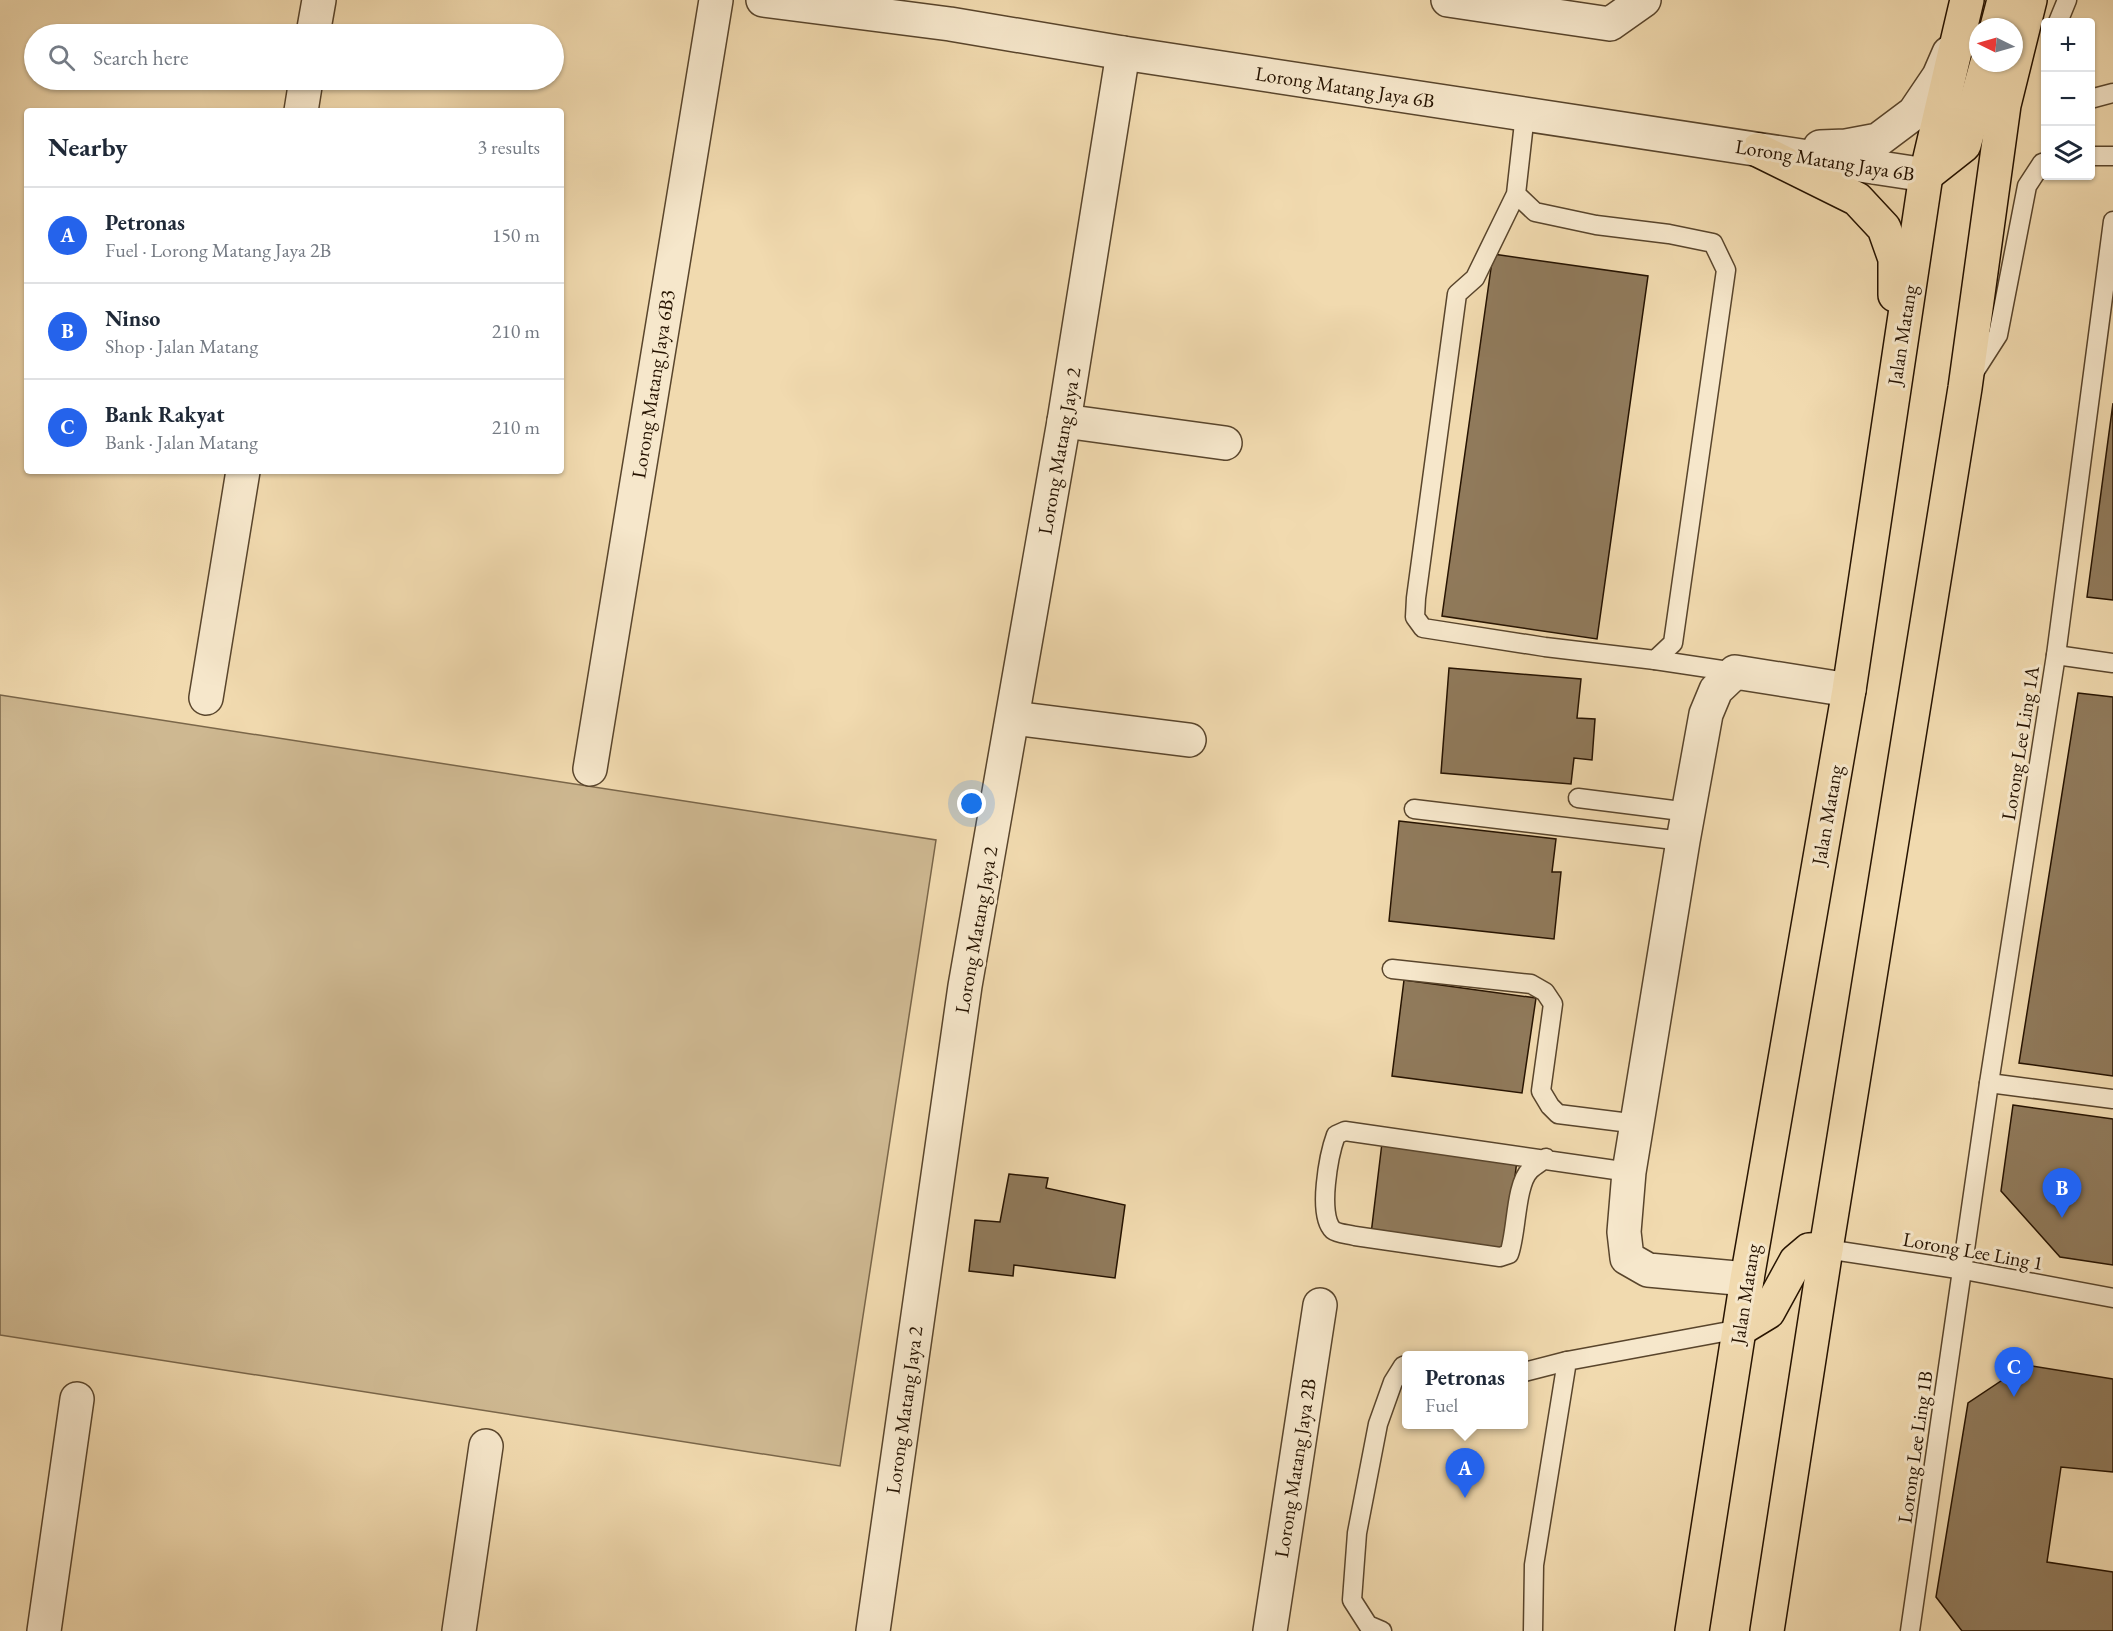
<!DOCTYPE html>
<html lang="en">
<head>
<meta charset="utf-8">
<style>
	body { margin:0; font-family:"EB Garamond",serif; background:#f2f2f3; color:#1f2937 }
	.controls { position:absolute; right:18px; top:18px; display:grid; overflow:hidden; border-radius:6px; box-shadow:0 2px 4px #0004 }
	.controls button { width:54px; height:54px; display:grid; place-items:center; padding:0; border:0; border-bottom:2px solid #e0e1e3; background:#fff; color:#1f2937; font:30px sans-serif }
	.compass { position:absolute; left:1969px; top:18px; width:54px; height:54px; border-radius:50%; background:#fff; box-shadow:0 2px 4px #0004; rotate:275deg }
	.you { position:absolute; left:972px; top:804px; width:21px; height:21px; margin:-15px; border:4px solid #fff; border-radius:50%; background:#1a73e8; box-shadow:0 0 0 9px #1a73e833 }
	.badge { display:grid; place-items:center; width:39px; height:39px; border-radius:50%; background:#2563eb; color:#fff; font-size:20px; font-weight:700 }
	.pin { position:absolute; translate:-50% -50px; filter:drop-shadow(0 2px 3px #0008) }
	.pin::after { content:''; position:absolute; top:32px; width:21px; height:18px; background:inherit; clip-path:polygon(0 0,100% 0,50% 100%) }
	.popup { position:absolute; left:1402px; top:1351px; width:126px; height:78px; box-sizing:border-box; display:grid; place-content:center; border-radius:6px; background:#fff; filter:drop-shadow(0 2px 4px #0005); font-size:20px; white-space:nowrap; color:#747a83 }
	.popup b { font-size:22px; color:#1f2937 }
	.popup::after { content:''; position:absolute; left:50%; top:100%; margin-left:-12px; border:12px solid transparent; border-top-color:#fff }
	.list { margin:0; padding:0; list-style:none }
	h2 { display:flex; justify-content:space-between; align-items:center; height:78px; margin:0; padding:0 24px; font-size:26px }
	h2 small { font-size:20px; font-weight:400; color:#747a83 }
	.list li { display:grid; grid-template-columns:39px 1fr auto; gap:18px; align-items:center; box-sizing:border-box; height:96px; padding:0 24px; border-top:2px solid #e0e1e3 }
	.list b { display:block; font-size:22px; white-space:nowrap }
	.list p { margin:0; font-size:20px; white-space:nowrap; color:#747a83 }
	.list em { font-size:20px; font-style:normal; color:#747a83 }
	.icon { flex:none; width:33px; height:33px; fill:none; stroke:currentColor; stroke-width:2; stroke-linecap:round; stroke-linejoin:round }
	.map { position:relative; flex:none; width:2113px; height:1631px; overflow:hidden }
	.search { position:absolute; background:#fff; box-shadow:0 2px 4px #0004; left:24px; top:24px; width:540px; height:66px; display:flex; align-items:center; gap:15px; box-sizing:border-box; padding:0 21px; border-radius:33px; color:#747a83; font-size:22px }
	.panel { position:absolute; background:#fff; box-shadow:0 2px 4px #0004; left:24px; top:108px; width:540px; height:366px; border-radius:6px }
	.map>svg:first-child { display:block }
	.green { fill:#ceb891; stroke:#7a6649; stroke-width:1.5 }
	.building { fill:#907a5b; stroke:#261301; stroke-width:1.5 }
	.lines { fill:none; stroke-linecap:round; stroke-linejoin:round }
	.service-casing { stroke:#59452c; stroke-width:21 }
	.minor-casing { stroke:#59452c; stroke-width:36 }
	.primary-casing { stroke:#261301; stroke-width:36 }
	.service { stroke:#f6e7cb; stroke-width:18 }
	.minor { stroke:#f6e7cb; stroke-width:33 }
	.primary { stroke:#f1daaf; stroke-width:33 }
	.labels { text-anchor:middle; stroke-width:6; stroke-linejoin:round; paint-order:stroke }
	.street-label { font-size:20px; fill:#261301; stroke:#f6e7cb }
</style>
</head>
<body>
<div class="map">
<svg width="2113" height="1631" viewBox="0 0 2113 1631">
	<rect width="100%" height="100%" fill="#f1daaf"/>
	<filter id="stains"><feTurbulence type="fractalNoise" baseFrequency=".00333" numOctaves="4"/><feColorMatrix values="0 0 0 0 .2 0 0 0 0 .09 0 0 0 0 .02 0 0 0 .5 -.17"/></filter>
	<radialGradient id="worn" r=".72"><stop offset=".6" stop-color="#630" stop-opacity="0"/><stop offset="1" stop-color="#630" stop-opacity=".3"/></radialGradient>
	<polygon class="green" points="0,695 936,840 840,1466 0,1335"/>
	<g class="building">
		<polygon points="1493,254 1648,276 1597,639 1442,616"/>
		<polygon points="2113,403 2113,600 2087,597"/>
		<polygon points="1449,668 1581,679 1577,718 1595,719 1592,760 1574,758 1571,784 1441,773"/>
		<polygon points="2078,693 2113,697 2113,1076 2019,1063"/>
		<polygon points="1399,821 1556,839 1552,872 1561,872 1554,939 1389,921"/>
		<polygon points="1404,980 1536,998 1522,1093 1392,1076"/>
		<polygon points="2013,1105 2113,1119 2113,1265 2060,1257 2001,1191"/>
		<polygon points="1382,1143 1517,1160 1506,1250 1371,1234"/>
		<polygon points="1009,1174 1048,1178 1046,1188 1125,1205 1115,1278 1014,1265 1013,1276 969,1271 975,1220 1000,1222"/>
		<polygon points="2025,1365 2113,1379 2113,1472 2061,1467 2047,1562 2113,1572 2113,1631 1962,1631 1936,1597 1968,1403"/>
	</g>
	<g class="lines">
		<defs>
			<g id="service">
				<polyline points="2058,22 2067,0"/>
				<polyline points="2090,99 2113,93"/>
				<polyline points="2090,156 2113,156"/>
				<polyline points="1516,194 1475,278 1457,294 1416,598 1415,617 1423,628 1545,647 1655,660 1673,643 1726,270 1713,243 1669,234 1596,225 1535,212 1516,194 1525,114"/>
				<polyline points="1973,374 1998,335 2027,186 2042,163 2046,162"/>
				<polyline points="2056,655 2113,663"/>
				<polyline points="1655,660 1735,672"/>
				<polyline points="1578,798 1689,812"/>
				<polyline points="1414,809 1683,841"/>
				<polyline points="1392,969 1531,984 1545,992 1553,1004 1541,1091 1550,1106 1558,1114 1638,1124"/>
				<polyline points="1989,1083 2113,1099"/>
				<path d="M1546,1158C1541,1162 1534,1166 1530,1170C1515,1185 1517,1233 1509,1254L1500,1257L1355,1236C1348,1234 1338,1234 1333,1230C1317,1215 1329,1154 1336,1135L1345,1131L1629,1172"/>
				<polyline points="1826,1249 1964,1270 2113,1298"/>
				<polyline points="1524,1372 1567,1361"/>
				<polyline points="1382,1631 1368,1625 1352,1600 1357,1533 1378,1424 1393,1382 1403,1366 1406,1365"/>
				<polyline points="1533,1631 1534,1565 1567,1361 1740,1329"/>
				<polyline points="1910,1631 1989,1083 2056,655 2113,221"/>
			</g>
			<g id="minor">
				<polyline points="763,0 950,24 1123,53 1926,175"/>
				<polyline points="1448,0 1610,24 1644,0"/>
				<polyline points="313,34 319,0"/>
				<polyline points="301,111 306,80"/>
				<polyline points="1820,147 1846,146 1878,140 1914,113 1939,76 1949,53"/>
				<polyline points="1064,421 1225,443"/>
				<polyline points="206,698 243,471"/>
				<polyline points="1013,718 1189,740"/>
				<polyline points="590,769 716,0"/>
				<polyline points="1747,1279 1648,1270 1627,1258 1624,1232 1629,1172 1683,841 1706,714 1716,690 1735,672 1849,690"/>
				<polyline points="44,1631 77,1399"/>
				<polyline points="459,1631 486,1446"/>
				<polyline points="873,1631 965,986 1064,421 1123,53"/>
				<polyline points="1270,1631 1320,1305"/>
			</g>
			<g id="primary">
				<polyline points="1997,27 2004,0"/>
				<polyline points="1758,150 1857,199 1884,228 1895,259 1895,295"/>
				<polyline points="1926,175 1964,145 1987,63"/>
				<polyline points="1740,1329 1768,1312 1796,1261 1809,1250 1826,1249"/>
				<polyline points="1692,1631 1747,1279 1849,690 1926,175 1967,0"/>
				<polyline points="1767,1631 1826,1249 1965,388 2004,105 2030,0"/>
			</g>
		</defs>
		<use href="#service" class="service-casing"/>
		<use href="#minor" class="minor-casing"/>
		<use href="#primary" class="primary-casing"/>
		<use href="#service" class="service"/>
		<use href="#minor" class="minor"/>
		<use href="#primary" class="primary"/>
	</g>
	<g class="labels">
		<g class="street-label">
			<text transform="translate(1345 87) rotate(9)" y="7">Lorong Matang Jaya 6B</text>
			<text transform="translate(1825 160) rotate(9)" y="7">Lorong Matang Jaya 6B</text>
			<text transform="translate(1902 335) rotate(-81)" y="7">Jalan Matang</text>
			<text transform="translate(653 384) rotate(-81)" y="7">Lorong Matang Jaya 6B3</text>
			<text transform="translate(1059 451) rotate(-80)" y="7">Lorong Matang Jaya 2</text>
			<text transform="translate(2020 743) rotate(-81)" y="7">Lorong Lee Ling 1A</text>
			<text transform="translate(1827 815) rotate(-80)" y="7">Jalan Matang</text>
			<text transform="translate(976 930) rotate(-80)" y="7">Lorong Matang Jaya 2</text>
			<text transform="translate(1973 1251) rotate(10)" y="7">Lorong Lee Ling 1</text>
			<text transform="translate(1745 1294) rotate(-81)" y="7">Jalan Matang</text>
			<text transform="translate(904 1410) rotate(-82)" y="7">Lorong Matang Jaya 2</text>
			<text transform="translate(1915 1447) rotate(-82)" y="7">Lorong Lee Ling 1B</text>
			<text transform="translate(1295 1468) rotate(-81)" y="7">Lorong Matang Jaya 2B</text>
		</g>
	</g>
	<rect width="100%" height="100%" filter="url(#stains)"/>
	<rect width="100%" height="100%" fill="url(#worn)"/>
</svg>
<div class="controls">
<button>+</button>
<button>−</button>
<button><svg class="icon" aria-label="layers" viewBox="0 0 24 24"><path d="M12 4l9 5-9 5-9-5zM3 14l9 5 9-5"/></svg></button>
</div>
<svg class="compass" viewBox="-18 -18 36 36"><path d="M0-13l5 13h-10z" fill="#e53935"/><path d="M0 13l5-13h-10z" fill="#747a83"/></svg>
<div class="you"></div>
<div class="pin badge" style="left:1465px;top:1498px">A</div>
<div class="popup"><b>Petronas</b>Fuel</div>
<div class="pin badge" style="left:2062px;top:1218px">B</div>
<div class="pin badge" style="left:2014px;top:1397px">C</div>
<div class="search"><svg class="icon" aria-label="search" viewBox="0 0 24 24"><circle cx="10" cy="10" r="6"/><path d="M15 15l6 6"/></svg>Search here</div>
<section class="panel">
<h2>Nearby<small>3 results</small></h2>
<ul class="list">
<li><span class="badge">A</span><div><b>Petronas</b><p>Fuel · Lorong Matang Jaya 2B</p></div><em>150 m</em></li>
<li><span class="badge">B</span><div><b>Ninso</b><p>Shop · Jalan Matang</p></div><em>210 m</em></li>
<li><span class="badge">C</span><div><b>Bank Rakyat</b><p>Bank · Jalan Matang</p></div><em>210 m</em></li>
</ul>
</section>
</div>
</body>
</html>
